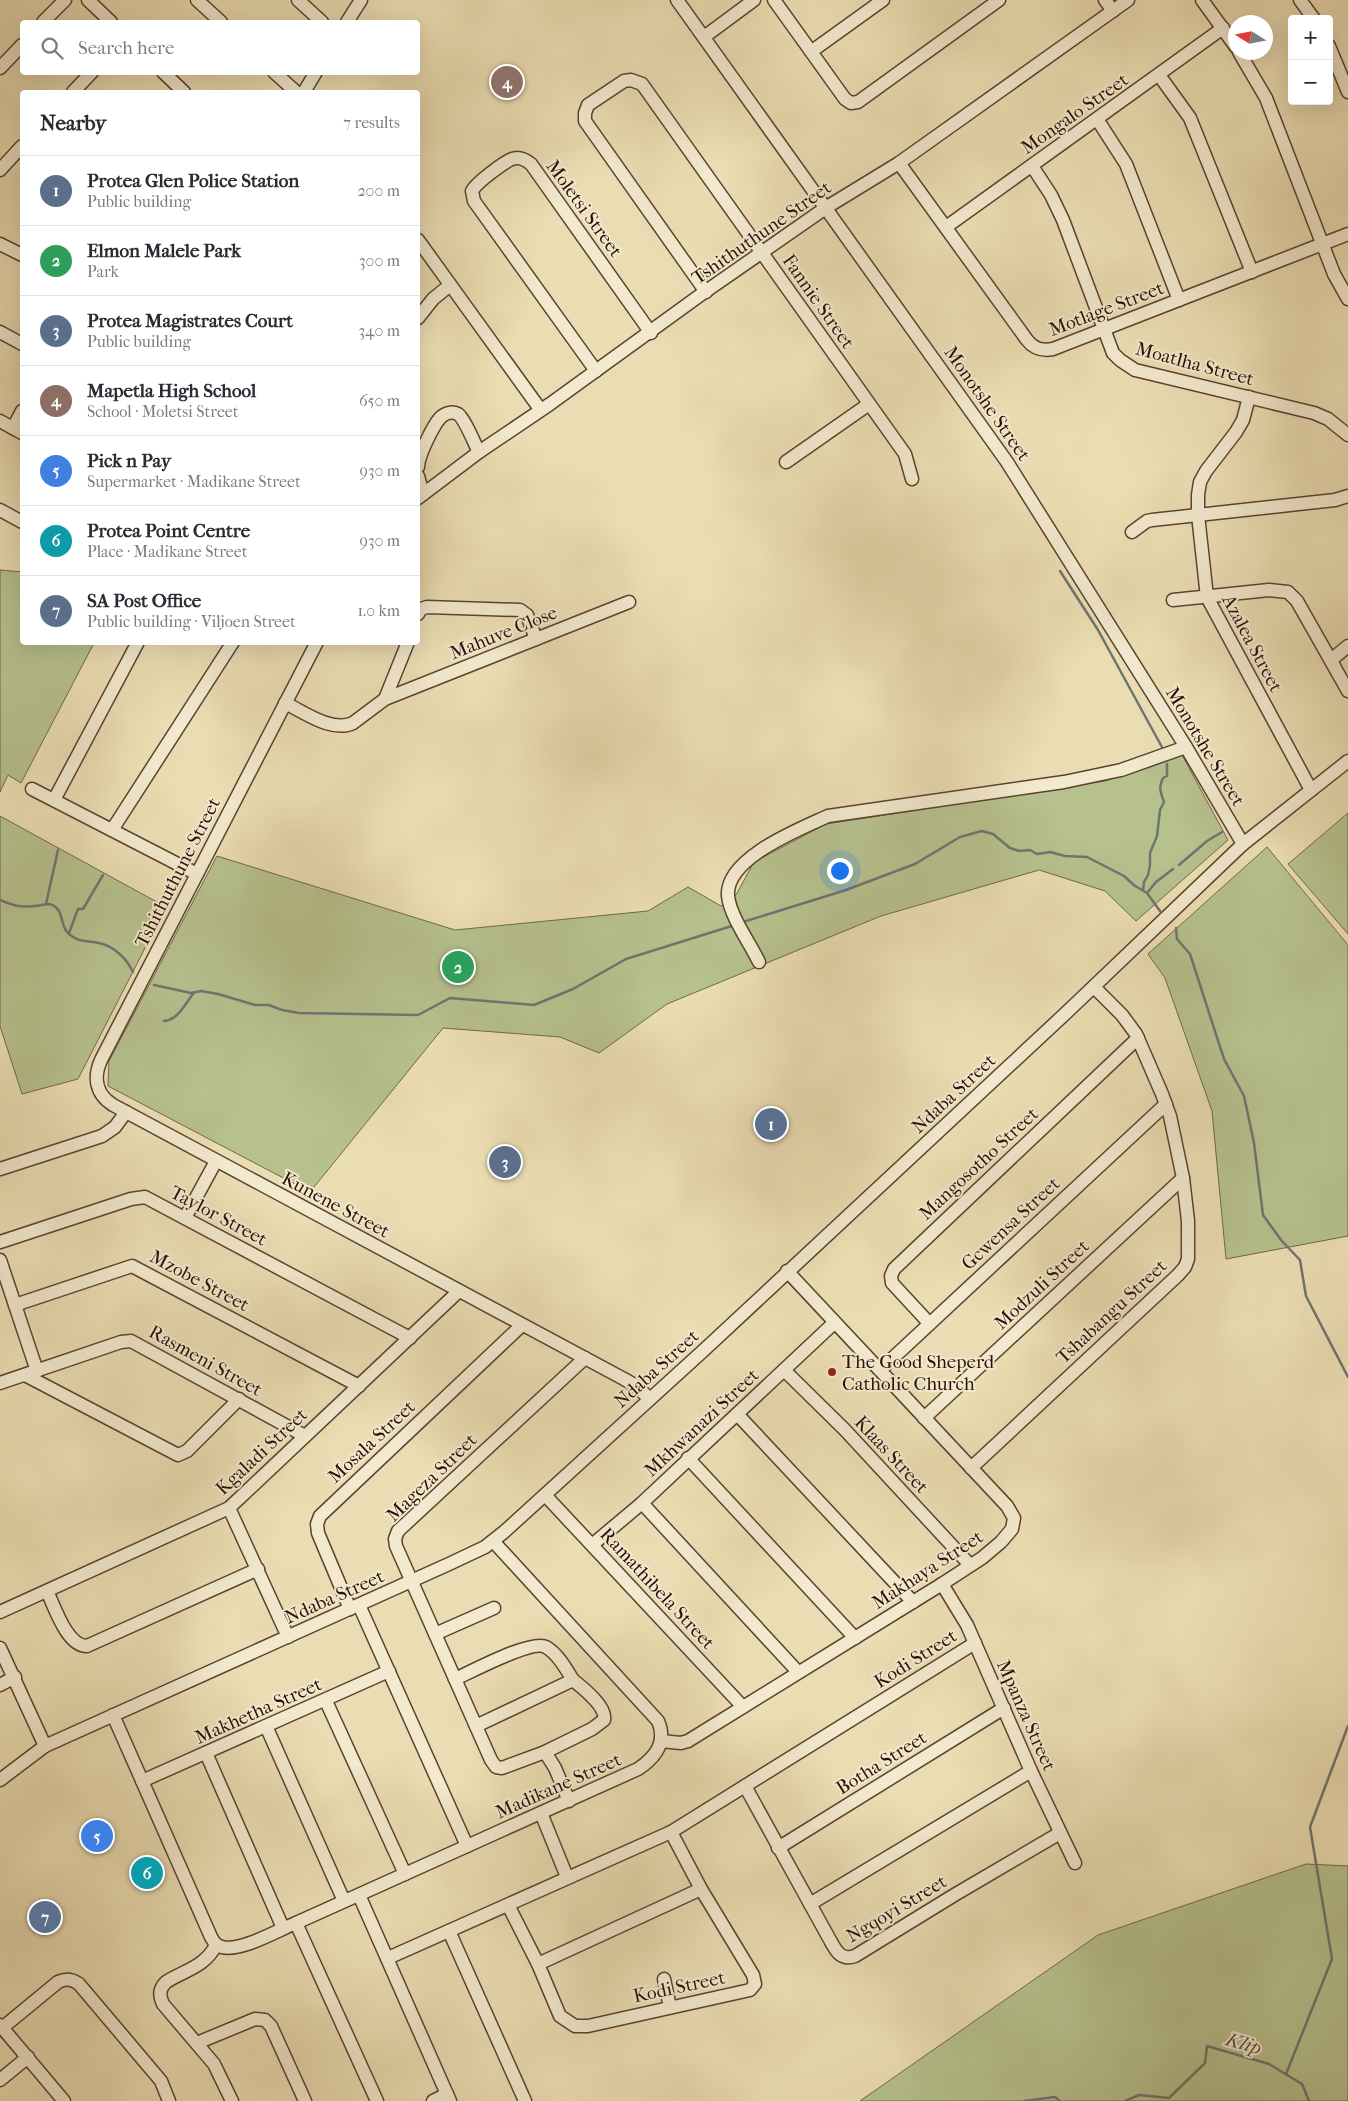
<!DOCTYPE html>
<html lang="en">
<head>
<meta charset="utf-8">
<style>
	body { margin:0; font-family:"IM FELL French Canon",serif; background:#f7f7f7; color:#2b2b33 }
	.controls { position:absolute; right:15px; top:15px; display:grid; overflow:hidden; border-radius:5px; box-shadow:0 5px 20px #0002 }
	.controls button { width:45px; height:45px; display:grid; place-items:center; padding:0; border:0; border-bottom:1px solid #e1e1e2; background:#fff; color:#2b2b33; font:25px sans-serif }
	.compass { position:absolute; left:1228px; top:15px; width:45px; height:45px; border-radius:50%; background:#fff; box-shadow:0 5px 20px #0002; rotate:281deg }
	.you { position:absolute; left:839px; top:870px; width:18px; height:18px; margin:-12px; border:4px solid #fff; border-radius:50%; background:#1a73e8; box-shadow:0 0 0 8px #1a73e833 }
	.badge { display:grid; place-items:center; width:32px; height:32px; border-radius:50%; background:#db2777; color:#fff; font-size:16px; font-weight:700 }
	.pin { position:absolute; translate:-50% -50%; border:2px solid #fff; box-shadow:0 1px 5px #0006 }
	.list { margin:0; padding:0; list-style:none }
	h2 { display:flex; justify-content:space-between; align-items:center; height:65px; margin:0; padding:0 20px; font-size:21px }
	h2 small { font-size:16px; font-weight:400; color:#7c7c81 }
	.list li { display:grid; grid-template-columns:32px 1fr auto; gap:15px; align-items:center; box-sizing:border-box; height:70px; padding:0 20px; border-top:1px solid #e1e1e2 }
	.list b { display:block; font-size:19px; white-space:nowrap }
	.list p { margin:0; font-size:16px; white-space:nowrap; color:#7c7c81 }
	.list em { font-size:16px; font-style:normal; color:#7c7c81 }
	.icon { flex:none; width:28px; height:28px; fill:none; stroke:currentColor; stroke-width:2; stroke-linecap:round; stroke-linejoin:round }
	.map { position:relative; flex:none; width:1348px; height:2101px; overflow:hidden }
	.search { position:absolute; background:#fff; box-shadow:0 5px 20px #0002; left:20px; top:20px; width:400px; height:55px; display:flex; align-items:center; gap:12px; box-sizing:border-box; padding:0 18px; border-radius:5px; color:#7c7c81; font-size:19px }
	.panel { position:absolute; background:#fff; box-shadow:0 5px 20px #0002; left:20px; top:90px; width:400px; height:555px; border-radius:5px }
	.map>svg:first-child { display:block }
	.green { fill:#b6c18e; stroke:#70684a }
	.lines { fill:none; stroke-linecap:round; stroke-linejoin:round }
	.stream { stroke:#6f7570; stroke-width:2.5 }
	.minor-casing { stroke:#5b4230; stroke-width:15 }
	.minor { stroke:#f2e9ce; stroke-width:12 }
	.poi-dot { fill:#8f2418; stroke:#f2e9ce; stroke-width:2 }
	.labels { text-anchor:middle; stroke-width:4; stroke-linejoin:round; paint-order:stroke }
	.street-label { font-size:19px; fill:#2b0f05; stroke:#f2e9ce }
	.poi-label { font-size:19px; fill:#2b0f05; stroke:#f2e9ce; text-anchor:start }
	.water-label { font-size:20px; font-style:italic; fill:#534a44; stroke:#f2e9ce }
</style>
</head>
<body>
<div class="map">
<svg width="1348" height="2101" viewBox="0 0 1348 2101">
	<rect width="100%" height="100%" fill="#ebddb3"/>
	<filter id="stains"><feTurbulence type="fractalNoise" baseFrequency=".004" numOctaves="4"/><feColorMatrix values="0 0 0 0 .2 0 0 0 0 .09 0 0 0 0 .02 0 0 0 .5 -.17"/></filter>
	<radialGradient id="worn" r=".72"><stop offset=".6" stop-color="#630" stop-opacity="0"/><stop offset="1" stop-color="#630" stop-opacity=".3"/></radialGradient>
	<g class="green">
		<polygon points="0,570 22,572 22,642 94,643 21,783 8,775 0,792"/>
		<polygon points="1182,755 1228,840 1136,921 1105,891 1039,870 881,916 667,1004 599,1053 560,1037 443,1028 310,1192 108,1086 109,1061 217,856 455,930 648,911 688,887 721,906 736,895 754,862 826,824 1105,781"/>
		<polygon points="1348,813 1348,934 1288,864"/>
		<polygon points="0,816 166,907 78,1079 22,1094 0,1026"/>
		<polygon points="1267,847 1348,945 1348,1236 1226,1259 1212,1111 1165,978 1148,954"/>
		<polygon points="1306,1864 1348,1866 1348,2101 860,2101 1098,1935"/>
	</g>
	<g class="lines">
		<g class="stream">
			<polyline points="1060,571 1098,630 1163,749"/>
			<polyline points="1179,865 1207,841 1222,832"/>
			<path d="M1143,890L1144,882L1148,875L1150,865V853L1157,836L1160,810L1164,802C1161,793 1158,789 1163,778L1167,776V764"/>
			<polyline points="1147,893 1156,882 1173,869"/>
			<path d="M0,900C12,905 21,908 34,906C38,906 45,904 49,904C64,907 60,924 67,932C77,943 87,940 99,943C114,946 127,959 133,972"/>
			<polyline points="46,904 58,850"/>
			<polyline points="743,922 846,890 915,864 960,837 982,831 993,834 1010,848 1019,851 1030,850 1037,854 1050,852 1065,856 1087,857 1124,876 1135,886 1147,893 1160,911"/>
			<polyline points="1176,928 1177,939 1190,954 1224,1059 1244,1096 1254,1143 1263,1215 1281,1240 1300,1260 1306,1296 1348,1377"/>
			<polyline points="69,933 78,909 83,909 103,875"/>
			<polyline points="154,985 191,993 201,991 218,994 255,1005 269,1005 282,1010 299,1013 418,1015 450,998 534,1005 573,989 626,959 735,925"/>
			<path d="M164,1021C178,1020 185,1004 193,994"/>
			<polyline points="1286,2074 1332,1959 1310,1827 1348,1726"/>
			<polyline points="1024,2101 1055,2097 1060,2101"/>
			<polyline points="1125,2101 1139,2095 1169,2098 1205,2063 1207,2046 1269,2064 1302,2084 1309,2101"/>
		</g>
		<defs>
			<g id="minor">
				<polyline points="88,0 111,22"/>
				<polyline points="197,0 221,22"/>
				<polyline points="298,0 322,22"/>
				<polyline points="677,0 1007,462 1186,747 1243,844"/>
				<polyline points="774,0 845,99 851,103 858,102 999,0"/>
				<polyline points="1105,0 1113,11"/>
				<polyline points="1202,0 1236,47"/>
				<polyline points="1300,0 1314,19"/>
				<polyline points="43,22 65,0"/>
				<polyline points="347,22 361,0"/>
				<polyline points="704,37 754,0"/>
				<polyline points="1329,46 1348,92"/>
				<polyline points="812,51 883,0"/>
				<polyline points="1239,52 1266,98 1334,274 1348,299"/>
				<polyline points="0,68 22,45"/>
				<polyline points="163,72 184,92"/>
				<polyline points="274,72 296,92"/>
				<polyline points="1159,75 1190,118 1252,272"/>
				<polyline points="73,92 92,72"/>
				<polyline points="304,92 316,72"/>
				<polyline points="1097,119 1126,164 1179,300"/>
				<path d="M899,163L1027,340C1034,349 1042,351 1053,349L1348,234"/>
				<polyline points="1032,166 1051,195 1063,220 1113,353 1120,360 1135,370 1314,413 1328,419 1348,435"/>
				<polyline points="0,170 22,146"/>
				<polyline points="946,227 1223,28"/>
				<polyline points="418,240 540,409"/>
				<polyline points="0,244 22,255"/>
				<polyline points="706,292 585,121 585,113 588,105 624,81 631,80 642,84 905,454 912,479"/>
				<polyline points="418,318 433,299 450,285"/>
				<polyline points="0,332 22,344"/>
				<path d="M596,371L474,201L472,191C476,183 504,162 512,159C519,156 526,160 531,164L651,333"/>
				<polyline points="1249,397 1243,420 1236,432 1206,471 1200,482 1198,495 1198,515 1207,597 1311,790"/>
				<polyline points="0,421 22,433"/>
				<polyline points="13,428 22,411"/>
				<polyline points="786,462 869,404"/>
				<path d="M418,467C418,456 433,426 440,418C445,413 452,411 458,414C465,419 474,443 479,452"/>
				<polyline points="418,476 423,494"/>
				<polyline points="418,498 479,452 550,404 699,296 827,207 899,163 1128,0"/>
				<polyline points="0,510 22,522"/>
				<polyline points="1132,532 1147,521 1152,520 1335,500 1348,496"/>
				<polyline points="1173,600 1269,590 1288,592 1297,601 1348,691"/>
				<polyline points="418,614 421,609 427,607 520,610 527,615 536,639"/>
				<path d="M317,642L102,1058C93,1076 95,1094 113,1105L624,1379L636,1386L650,1399"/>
				<polyline points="1331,660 1348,646"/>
				<polyline points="385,699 408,642"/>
				<path d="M285,703C304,712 332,733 353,723L385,699L629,602"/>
				<polyline points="32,789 197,874"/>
				<polyline points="54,800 138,642"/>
				<polyline points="112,830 233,642"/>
				<path d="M759,962C750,943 730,916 728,896C725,858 800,829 828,816L1064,782L1121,770L1186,747"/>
				<polyline points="0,1169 102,1136 115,1127 126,1112"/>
				<polyline points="185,1218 216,1161"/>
				<polyline points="0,1242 131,1199 145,1197 410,1338"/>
				<polyline points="0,1260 37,1371"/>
				<polyline points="15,1305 132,1266 359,1386"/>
				<polyline points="929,1323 892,1283 891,1276 894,1269 1138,1038"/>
				<polyline points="784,1370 845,1430 970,1565"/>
				<polyline points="880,1370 1166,1104"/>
				<polyline points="25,1375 178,1455 187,1451 239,1399"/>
				<polyline points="0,1383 121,1342 131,1341 305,1436"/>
				<polyline points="737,1414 913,1602"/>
				<polyline points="924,1418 1183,1178"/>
				<polyline points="688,1458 855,1638"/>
				<polyline points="971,1468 1178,1275 1185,1267 1188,1259 1188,1221 1183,1178 1170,1116 1162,1094 1136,1034 1122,1015 1094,987"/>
				<polyline points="545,1495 743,1707"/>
				<polyline points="642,1503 798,1672"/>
				<polyline points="229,1508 288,1637"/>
				<polyline points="592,1545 642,1503 834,1323"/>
				<polyline points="942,1584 967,1625 1031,1771 1075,1863"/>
				<path d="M47,1591C55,1608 67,1646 87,1646L258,1569"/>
				<polyline points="359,1605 467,1846"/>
				<polyline points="350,1609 318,1533 317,1524 320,1516 522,1325"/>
				<polyline points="0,1612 229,1508 459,1291"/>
				<polyline points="435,1634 494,1608"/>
				<polyline points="0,1648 45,1746"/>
				<path d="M455,1679C471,1672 532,1639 546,1647C558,1654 566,1669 573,1680"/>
				<polyline points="0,1685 15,1677"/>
				<polyline points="326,1701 405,1874"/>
				<path d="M113,1715L211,1937C214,1942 216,1946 222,1947C241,1952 278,1930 296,1923L638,1769C656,1757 667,1742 658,1721L493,1541"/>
				<polyline points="266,1726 344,1901"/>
				<path d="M476,1726L573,1680C583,1688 607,1707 604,1720L592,1729L545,1752"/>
				<polyline points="661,1741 681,1743 688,1741 942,1584 982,1558 1001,1542 1012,1529 1014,1518 1007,1506 787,1271"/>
				<polyline points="206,1753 283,1928"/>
				<polyline points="0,1780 45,1746 449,1564 485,1547 504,1532 704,1350 1067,1012 1243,844 1348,761"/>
				<polyline points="142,1781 389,1671"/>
				<path d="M745,1786L830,1940C836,1951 841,1961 855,1956L956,1894L1060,1833"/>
				<polyline points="569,1801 555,1768 545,1752 502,1768 496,1767 491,1760 396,1546 395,1539 398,1531 585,1358"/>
				<polyline points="541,1813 567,1877"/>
				<polyline points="778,1848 1004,1708"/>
				<polyline points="359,1895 450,2101"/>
				<polyline points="810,1904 1031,1771"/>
				<polyline points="508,1905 538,1964 560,2016 575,2026 588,2026 750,1990 755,1984 753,1975 701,1889 671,1832"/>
				<polyline points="296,1923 377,2101"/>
				<polyline points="449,1931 525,2101"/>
				<path d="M216,1945C205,1967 185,1970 166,1982C159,1989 159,1995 163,2004L214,2064L232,2101"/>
				<polyline points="388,1958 671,1832 975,1643"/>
				<polyline points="538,1964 701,1889"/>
				<polyline points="664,1979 670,2007"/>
				<polyline points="0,2025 64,2101"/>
				<path d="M2,2028L58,1982C66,1978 72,1979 79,1984L161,2081L169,2101"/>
				<polyline points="197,2043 255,2019 265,2020 271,2026 305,2101"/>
				<polyline points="0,2080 28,2057"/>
				<polyline points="433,2101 447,2094"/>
			</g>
		</defs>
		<use href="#minor" class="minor-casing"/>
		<use href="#minor" class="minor"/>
	</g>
	<circle class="poi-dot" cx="832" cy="1372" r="5"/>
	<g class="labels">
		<g class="street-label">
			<text transform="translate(1074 113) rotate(-35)" y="7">Mongalo Street</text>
			<text transform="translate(585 208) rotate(54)" y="7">Moletsi Street</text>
			<text transform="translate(761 232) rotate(-35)" y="7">Tshithuthune Street</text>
			<text transform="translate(819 301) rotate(55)" y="7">Fannie Street</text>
			<text transform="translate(1106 308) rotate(-21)" y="7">Motlage Street</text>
			<text transform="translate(1195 363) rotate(15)" y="7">Moatlha Street</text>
			<text transform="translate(988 403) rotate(55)" y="7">Monotshe Street</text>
			<text transform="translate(503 632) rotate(-22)" y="7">Mahuve Close</text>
			<text transform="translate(1253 643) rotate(62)" y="7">Azalea Street</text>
			<text transform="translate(1206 746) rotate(59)" y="7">Monotshe Street</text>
			<text transform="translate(177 872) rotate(-63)" y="7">Tshithuthune Street</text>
			<text transform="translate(953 1093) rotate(-43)" y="7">Ndaba Street</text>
			<text transform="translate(978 1163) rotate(-43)" y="7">Mangosotho Street</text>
			<text transform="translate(336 1204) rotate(28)" y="7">Kunene Street</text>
			<text transform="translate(219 1215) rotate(28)" y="7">Taylor Street</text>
			<text transform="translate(1010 1223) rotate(-43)" y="7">Gcwensa Street</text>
			<text transform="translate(200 1280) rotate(28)" y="7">Mzobe Street</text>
			<text transform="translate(1041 1284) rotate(-43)" y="7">Modzuli Street</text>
			<text transform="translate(1111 1311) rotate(-43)" y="7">Tshabangu Street</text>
			<text transform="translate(206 1360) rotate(29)" y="7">Rasmeni Street</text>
			<text transform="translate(656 1368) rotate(-42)" y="7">Ndaba Street</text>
			<text transform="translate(701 1422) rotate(-43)" y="7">Mkhwanazi Street</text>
			<text transform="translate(371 1441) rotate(-43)" y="7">Mosala Street</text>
			<text transform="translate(261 1451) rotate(-43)" y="7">Kgaladi Street</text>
			<text transform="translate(892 1454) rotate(47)" y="7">Klaas Street</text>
			<text transform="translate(431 1477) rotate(-44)" y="7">Mageza Street</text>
			<text transform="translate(927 1569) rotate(-33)" y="7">Makhaya Street</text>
			<text transform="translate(658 1588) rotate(47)" y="7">Ramathibela Street</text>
			<text transform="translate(334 1596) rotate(-24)" y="7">Ndaba Street</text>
			<text transform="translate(915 1658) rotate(-32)" y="7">Kodi Street</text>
			<text transform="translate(258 1710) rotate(-24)" y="7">Makhetha Street</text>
			<text transform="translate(1027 1715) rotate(66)" y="7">Mpanza Street</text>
			<text transform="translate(881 1762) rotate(-32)" y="7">Botha Street</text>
			<text transform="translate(558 1785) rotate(-24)" y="7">Madikane Street</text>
			<text transform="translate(896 1908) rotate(-31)" y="7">Ngqoyi Street</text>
			<text transform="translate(679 1986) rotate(-12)" y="7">Kodi Street</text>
		</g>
		<g class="poi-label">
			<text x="842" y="1368">The Good Sheperd<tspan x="842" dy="22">Catholic Church</tspan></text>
		</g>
		<g class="water-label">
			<text transform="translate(1244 2043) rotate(16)" y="7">Klip</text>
		</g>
	</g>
	<rect width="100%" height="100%" filter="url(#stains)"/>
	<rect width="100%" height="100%" fill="url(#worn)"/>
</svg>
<div class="controls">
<button>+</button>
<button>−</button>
</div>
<svg class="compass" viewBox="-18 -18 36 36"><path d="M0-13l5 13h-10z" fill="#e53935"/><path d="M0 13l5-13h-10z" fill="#7c7c81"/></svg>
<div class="you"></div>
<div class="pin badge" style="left:771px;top:1124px;background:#5c6f8a">1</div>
<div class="pin badge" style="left:458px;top:967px;background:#2e9e5b">2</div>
<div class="pin badge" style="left:505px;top:1162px;background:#5c6f8a">3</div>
<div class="pin badge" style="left:507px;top:82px;background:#8d6e63">4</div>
<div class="pin badge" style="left:97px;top:1836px;background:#3f7fe0">5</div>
<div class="pin badge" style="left:147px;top:1873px;background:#0f9aa8">6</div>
<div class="pin badge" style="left:45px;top:1917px;background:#5c6f8a">7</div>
<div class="search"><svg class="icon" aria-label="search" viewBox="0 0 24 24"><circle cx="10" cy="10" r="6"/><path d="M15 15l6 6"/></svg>Search here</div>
<section class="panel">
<h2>Nearby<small>7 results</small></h2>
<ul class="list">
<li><span class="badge" style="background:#5c6f8a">1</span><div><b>Protea Glen Police Station</b><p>Public building</p></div><em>200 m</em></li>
<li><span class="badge" style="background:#2e9e5b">2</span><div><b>Elmon Malele Park</b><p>Park</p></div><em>300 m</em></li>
<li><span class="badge" style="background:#5c6f8a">3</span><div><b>Protea Magistrates Court</b><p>Public building</p></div><em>340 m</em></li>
<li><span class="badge" style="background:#8d6e63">4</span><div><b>Mapetla High School</b><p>School · Moletsi Street</p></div><em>650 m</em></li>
<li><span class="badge" style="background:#3f7fe0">5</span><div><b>Pick n Pay</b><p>Supermarket · Madikane Street</p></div><em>930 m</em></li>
<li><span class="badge" style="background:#0f9aa8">6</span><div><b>Protea Point Centre</b><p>Place · Madikane Street</p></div><em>930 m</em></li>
<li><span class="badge" style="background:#5c6f8a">7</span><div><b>SA Post Office</b><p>Public building · Viljoen Street</p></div><em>1.0 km</em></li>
</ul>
</section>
</div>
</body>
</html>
